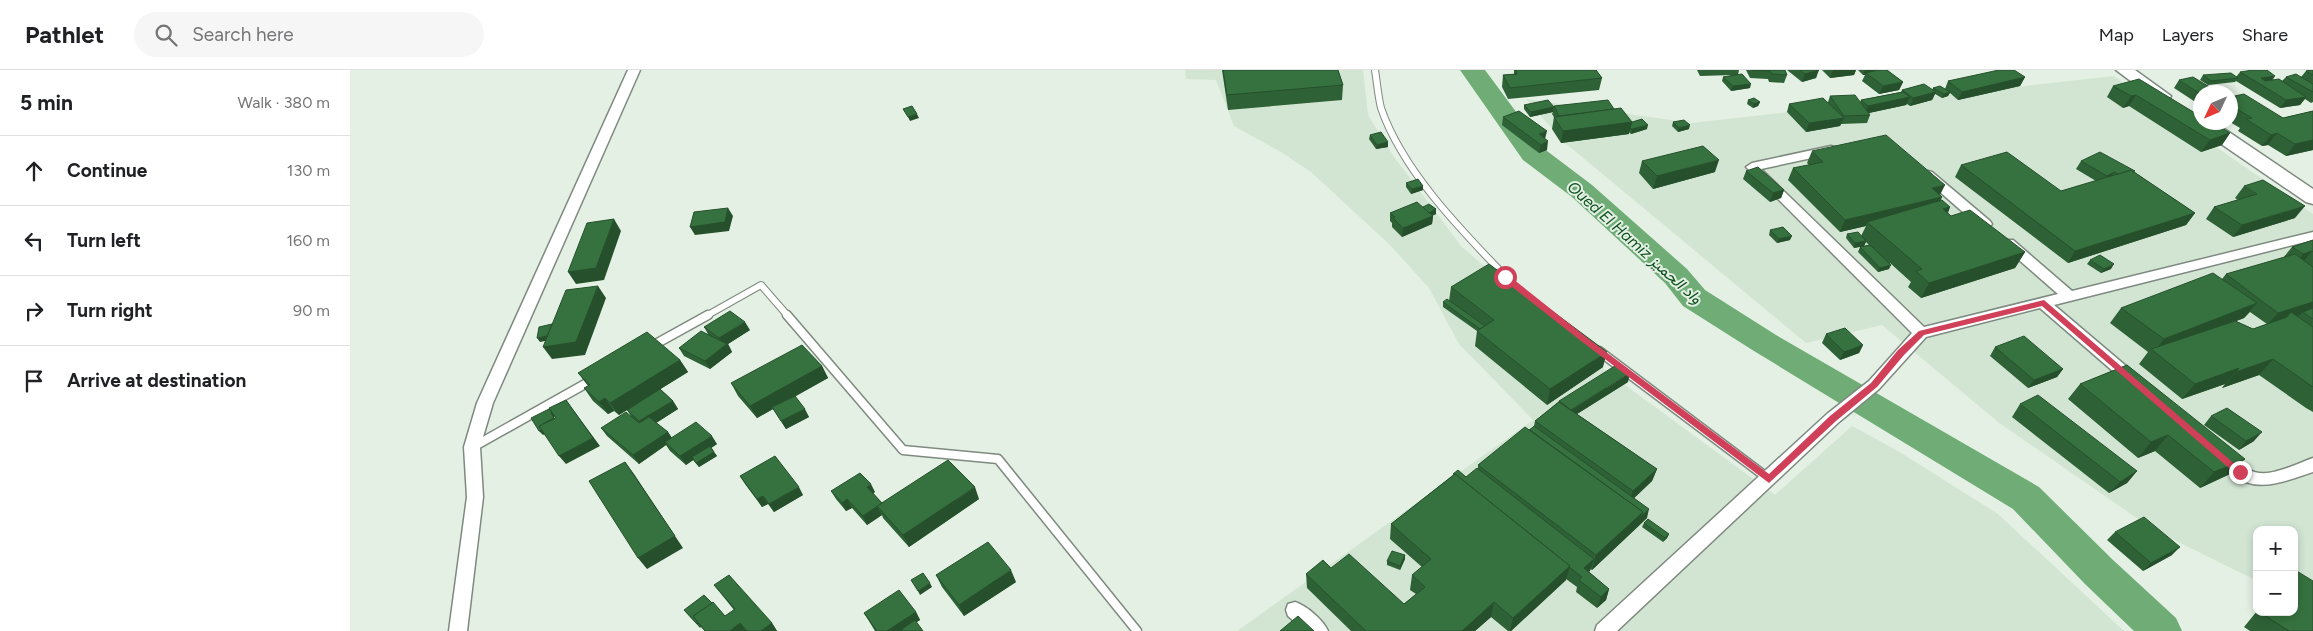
<!DOCTYPE html>
<html lang="en">
<head>
<meta charset="utf-8">
<style>
	body { margin:0; font-family:Figtree,Vazirmatn,sans-serif; background:#f6f6f6; color:#202124 }
	.controls { position:absolute; right:15px; bottom:15px; display:grid; overflow:hidden; border-radius:10px; box-shadow:0 2px 8px #0003 }
	.controls button { width:45px; height:45px; display:grid; place-items:center; padding:0; border:0; border-bottom:1px solid #e0e0e0; background:#fff; color:#202124; font:25px sans-serif }
	.compass { position:absolute; left:1843px; top:15px; width:45px; height:45px; border-radius:50%; background:#fff; box-shadow:0 2px 8px #0003; rotate:226deg }
	.stop { position:absolute; width:15px; height:15px; margin:-11px; border:4px solid #d04059; border-radius:50%; background:#fff }
	.stop.end { background:#d04059; border-color:#fff; box-shadow:0 1px 5px #0008 }
	.list { margin:0; padding:0; list-style:none }
	h2 { display:flex; justify-content:space-between; align-items:center; height:65px; margin:0; padding:0 20px; font-size:21px }
	h2 small { font-size:16px; font-weight:400; color:#757577 }
	.list li { display:grid; grid-template-columns:32px 1fr auto; gap:15px; align-items:center; box-sizing:border-box; height:70px; padding:0 20px; border-top:1px solid #e0e0e0 }
	.list b { display:block; font-size:19px; white-space:nowrap }
	.list em { font-size:16px; font-style:normal; color:#757577 }
	.icon { flex:none; width:28px; height:28px; fill:none; stroke:currentColor; stroke-width:2; stroke-linecap:round; stroke-linejoin:round }
	.map { position:relative; flex:none; width:1963px; height:561px; overflow:hidden }
	header { display:flex; align-items:center; gap:30px; box-sizing:border-box; height:70px; padding:0 25px; background:#fff; border-bottom:1px solid #e0e0e0 }
	header strong { font-size:24px }
	nav { display:flex; gap:28px; margin-inline-start:auto; font-size:18px }
	.search { width:350px; height:45px; background:#f6f6f6; display:flex; align-items:center; gap:12px; box-sizing:border-box; padding:0 18px; border-radius:28px; color:#757577; font-size:19px }
	main { display:flex }
	aside { flex:1; background:#fff }
	.map>svg:first-child { display:block }
	.built { fill:#d2e5d3 }
	.lines { fill:none; stroke-linecap:round; stroke-linejoin:round }
	.river { fill:#6fac76; fill-rule:evenodd }
	.lane-far1-casing { stroke:#7e8a7f; stroke-width:8 }
	.lane-casing { stroke:#7e8a7f; stroke-width:11 }
	.street-casing { stroke:#7e8a7f; stroke-width:3 }
	.secondary-casing { stroke:#7e8a7f; stroke-width:3 }
	.lane-far1 { stroke:#fff; stroke-width:6 }
	.lane { stroke:#fff; stroke-width:8 }
	.street { fill:#fff; fill-rule:evenodd }
	.secondary { fill:#fff; fill-rule:evenodd }
	.wall { fill:#2e6236; fill-rule:evenodd }
	.shaded-wall { fill:#26502c }
	.building { fill:#36723f; stroke:#26502c }
	.route { fill:#d04059 }
	.labels { text-anchor:middle; stroke-width:4; stroke-linejoin:round; paint-order:stroke }
	.water-label { font-size:16px; font-style:italic; fill:#0f5220; stroke:#e3f0e3 }
</style>
</head>
<body>
<header>
<strong>Pathlet</strong>
<div class="search"><svg class="icon" aria-label="search" viewBox="0 0 24 24"><circle cx="10" cy="10" r="6"/><path d="M15 15l6 6"/></svg>Search here</div>
<nav><a>Map</a><a>Layers</a><a>Share</a></nav>
</header>
<main>
<aside>
<h2>5 min<small>Walk · 380 m</small></h2>
<ul class="list">
<li><svg class="icon" aria-label="ahead" viewBox="0 0 24 24"><path d="M12 20V5M6 11l6-6 6 6"/></svg><div><b>Continue</b></div><em>130 m</em></li>
<li><svg class="icon" aria-label="left" viewBox="0 0 24 24"><path d="M17 20v-9H6M10 6l-5 5 5 5"/></svg><div><b>Turn left</b></div><em>160 m</em></li>
<li><svg class="icon" aria-label="right" viewBox="0 0 24 24"><path d="M7 20v-9h11M14 6l5 5-5 5"/></svg><div><b>Turn right</b></div><em>90 m</em></li>
<li><svg class="icon" aria-label="arrive" viewBox="0 0 24 24"><path d="M6 21V4h12l-3 4 3 4H6"/></svg><div><b>Arrive at destination</b></div></li>
</ul>
</aside>
<div class="map">
<svg width="1963" height="561" viewBox="0 0 1963 561">
	<rect width="100%" height="100%" fill="#e3f0e3"/>
	<g class="built">
		<polygon points="835,0 1013,0 1018,45 1044,87 1112,177 1256,301 1425,425 1502,356 1548,381 1648,444 1774,561 887,561 1183,350 1109,274 1079,218 1040,175 961,102 931,82 884,56 866,10 836,9"/>
		<polygon points="1764,6 1963,144 1963,540 1944,530 1944,460 1907,460 1907,511 1804,460 1648,352 1532,255 1456,273 1214,72 1176,29 1341,53"/>
	</g>
	<g class="lines">
		<polygon class="river" points="1110,0 1135,0 1193,78 1242,115 1337,199 1355,220 1426,265 1689,417 1763,490 1826,548 1832,561 1784,561 1735,514 1663,439 1404,281 1333,236 1315,213 1222,127 1173,90"/>
		<defs>
			<g id="lane-far1">
				<path d="M1025,0C1027,12 1028,26 1031,38C1053,102 1113,162 1159,210"/>
				<polyline points="356,246 411,215 438,246"/>
			</g>
			<g id="lane">
				<polyline points="437,245 553,380 648,389 787,561"/>
				<polyline points="302,276 358,245"/>
				<polyline points="1249,281 1419,409"/>
				<polyline points="123,377 244,309"/>
			</g>
			<g id="street">
				<polygon points="278,0 290,0 143,333 130,377 133,427 117,561 99,561 117,427 114,377 127,333"/>
				<polygon points="1481,76 1485,77 1487,80 1485,83 1411,99 1574,257 1708,224 1653,176 1651,173 1653,170 1663,170 1722,221 1963,162 1963,170 1704,235 1789,307 1792,311 1789,315 1784,317 1779,315 1690,238 1576,267 1529,319 1489,352 1267,561 1245,561 1247,555 1477,344 1519,311 1562,263 1396,97 1402,93"/>
				<polygon points="1578,101 1582,102 1640,151 1642,154 1640,157 1630,157 1574,108 1572,105 1574,102"/>
				<path d="M1872,380C1882,383 1889,393 1898,399C1916,411 1945,394 1963,388V402C1935,411 1906,425 1880,403C1874,398 1867,393 1864,386L1866,381Z"/>
				<path d="M945,532C957,536 973,550 978,561H956L938,546L936,540L938,534Z"/>
			</g>
			<g id="secondary">
				<polygon points="1766,0 1785,0 1821,26 1818,30 1806,30"/>
				<polygon points="1850,47 1850,52 1864,52 1963,119 1963,134 1956,132 1845,56 1842,52 1845,48"/>
			</g>
		</defs>
		<use href="#lane-far1" class="lane-far1-casing"/>
		<use href="#lane" class="lane-casing"/>
		<use href="#street" class="street-casing"/>
		<use href="#secondary" class="secondary-casing"/>
		<use href="#lane-far1" class="lane-far1"/>
		<use href="#lane" class="lane"/>
		<use href="#street" class="street"/>
		<use href="#secondary" class="secondary"/>
	</g>
	<g class="wall">
		<polygon points="872,0 988,0 993,15 992,30 878,40"/>
		<polygon points="1164,0 1246,0 1252,8 1249,20 1158,29 1152,17 1153,5 1164,4"/>
		<polygon points="1347,0 1389,0 1388,5 1400,18 1381,21 1372,11 1373,7 1383,5 1350,6"/>
		<polygon points="1396,0 1435,0 1437,5 1434,13 1419,12 1418,9 1400,8"/>
		<polygon points="1437,0 1468,0 1466,8 1452,12"/>
		<polygon points="1472,0 1506,0 1504,5 1480,8"/>
		<polygon points="1508,0 1538,0 1538,1 1553,12 1549,20 1529,24 1512,11 1515,5 1513,5"/>
		<polygon points="1963,0 1963,32 1961,33 1955,29 1950,35 1930,38 1886,11 1885,12 1858,15 1850,10 1853,5 1886,7 1890,2 1922,10 1932,11 1936,7 1951,7 1956,1"/>
		<polygon points="1675,7 1670,16 1608,30 1600,23 1598,26 1592,28 1585,24 1582,30 1560,36 1557,34 1556,35 1519,43 1520,45 1517,53 1491,54 1490,56 1456,62 1437,42 1439,34 1478,32 1480,26 1510,32 1511,30 1551,22 1552,20 1582,20 1583,18 1595,19 1598,11"/>
		<polygon points="1829,10 1850,22 1850,35 1824,18"/>
		<polygon points="1763,16 1880,63 1872,75 1851,82 1779,36 1773,38 1757,27"/>
		<polygon points="1880,26 1933,48 1963,41 1963,80 1936,86 1918,75 1912,76 1888,61 1890,58 1880,52"/>
		<polygon points="1398,30 1410,32 1408,36 1403,38 1397,34"/>
		<polygon points="1174,35 1264,39 1281,52 1297,59 1281,64 1279,62 1279,64 1211,73 1202,59 1204,47 1202,44 1203,42 1180,47 1174,39"/>
		<polygon points="1153,47 1195,69 1197,80 1189,83 1152,55"/>
		<polygon points="1323,52 1339,59 1328,62 1322,56"/>
		<polygon points="1020,65 1038,72 1038,77 1026,79 1019,69"/>
		<polygon points="1462,81 1590,125 1592,127 1590,131 1600,137 1598,143 1601,146 1675,182 1665,198 1571,228 1558,217 1561,212 1540,193 1539,199 1528,202 1508,182 1510,177 1519,175 1516,172 1514,176 1504,178 1496,168 1497,164 1511,166 1516,156 1490,162 1438,110 1443,98 1459,95 1457,93"/>
		<polygon points="1292,91 1365,102 1303,119 1289,103"/>
		<polygon points="1731,91 1784,102 1845,143 1836,155 1718,193 1605,107 1611,95 1711,121 1746,111 1726,99"/>
		<polygon points="1396,101 1434,120 1431,128 1420,132 1393,109"/>
		<polygon points="1056,113 1073,120 1061,124 1056,117"/>
		<polygon points="1894,116 1945,148 1883,167 1856,149 1864,137 1888,130 1885,128"/>
		<polygon points="1073,137 1086,139 1086,144 1082,145 1083,146 1082,154 1052,167 1042,157 1042,153 1040,151 1040,143"/>
		<polygon points="1420,160 1440,170 1427,173 1419,165"/>
		<path d="M1963,170V342L1956,338L1909,305L1872,318L1875,314L1832,329L1789,294L1798,282L1760,253L1771,238L1872,209L1876,204L1933,188L1942,177ZM1900,242L1917,254L1903,259L1886,251L1894,248Z"/>
		<polygon points="1740,190 1761,199 1751,203 1737,194"/>
		<polygon points="1101,217 1253,297 1197,335 1125,276 1127,261 1093,237 1093,232 1099,231"/>
		<polygon points="354,257 400,260 378,274 382,282 360,299 334,286 329,278 358,264"/>
		<polygon points="1476,264 1513,275 1509,283 1490,290 1472,273"/>
		<polygon points="1645,277 1713,299 1707,307 1678,318 1640,286"/>
		<polygon points="330,290 338,302 310,319 323,331 328,339 306,353 318,362 322,368 367,374 361,378 367,386 349,397 343,390 336,395 320,381 316,375 289,394 257,366 251,358 281,346 277,340 269,345 264,341 258,344 243,331 234,318 238,316 228,303"/>
		<polygon points="1777,295 1880,404 1850,418 1805,381 1788,388 1718,329 1730,314"/>
		<polygon points="472,296 478,308 445,326 459,347 436,359 423,339 407,348 388,326 381,313"/>
		<polygon points="1278,312 1227,344 1307,399 1302,411 1284,428 1297,448 1242,500 1240,499 1239,502 1259,519 1256,530 1247,538 1226,522 1227,517 1216,509 1216,510 1161,561 1158,561 1141,547 1125,561 1001,561 957,518 956,504 981,498 1054,534 1066,524 1060,520 1062,505 1072,497 1040,469 1041,454 1103,405 1103,404 1116,407 1128,399 1128,395 1184,356 1185,351 1208,332 1209,331"/>
		<polygon points="1670,334 1787,401 1777,413 1759,423 1662,347"/>
		<polygon points="1861,346 1904,371 1889,380 1854,355"/>
		<polygon points="390,406 453,425 424,442 418,434 412,437 395,414"/>
		<polygon points="481,421 525,422 523,423 532,433 629,429 559,477 533,448 532,445 517,455 502,438 496,441 486,429"/>
		<polygon points="1294,453 1319,464 1317,468 1313,472 1292,457"/>
		<polygon points="1765,462 1822,485 1793,501 1757,470"/>
		<polygon points="1055,485 1055,489 1050,500 1037,495 1037,491"/>
		<polygon points="586,505 666,512 614,546 592,517"/>
		<polygon points="364,515 422,553 427,561 355,561 351,557 350,558 334,540 375,546 384,540"/>
		<polygon points="1907,541 1907,542 1944,542 1963,561 1900,561 1894,557"/>
		<polygon points="566,542 570,550 566,552 573,561 525,561 514,543"/>
	</g>
	<g class="shaded-wall">
		<polygon points="1469,0 1466,8 1452,12 1455,4"/>
		<polygon points="1483,0 1506,0 1504,5 1480,8"/>
		<polygon points="1515,0 1538,0 1538,2 1516,3 1515,5 1513,5"/>
		<polygon points="1925,6 1920,14 1911,8"/>
		<polygon points="1675,7 1670,16 1608,30 1612,22"/>
		<polygon points="1553,12 1549,20 1529,24 1533,16"/>
		<polygon points="1401,14 1400,18 1381,21 1383,16"/>
		<polygon points="1586,22 1582,30 1560,36 1563,28"/>
		<polygon points="1600,22 1598,26 1592,28 1594,24"/>
		<polygon points="1786,25 1779,36 1773,38 1781,26"/>
		<polygon points="1560,27 1556,35 1514,44 1518,36"/>
		<polygon points="1956,27 1950,35 1930,38 1936,30"/>
		<polygon points="1410,32 1408,36 1403,38 1404,34"/>
		<polygon points="1203,37 1203,42 1180,47 1181,42"/>
		<polygon points="567,44 569,48 560,51 558,47"/>
		<polygon points="1494,48 1490,56 1456,62 1459,53"/>
		<polygon points="1282,52 1279,64 1211,73 1213,61"/>
		<polygon points="1298,55 1297,59 1281,64 1282,59"/>
		<polygon points="1340,55 1339,59 1328,62 1329,58"/>
		<polygon points="1197,61 1195,69 1189,64"/>
		<polygon points="1880,63 1872,75 1851,82 1860,70"/>
		<polygon points="1927,63 1918,75 1912,76 1921,65"/>
		<polygon points="1963,70 1963,80 1936,86 1945,74"/>
		<polygon points="1198,71 1197,80 1189,83 1191,75"/>
		<polygon points="1038,72 1038,77 1026,79 1027,75"/>
		<polygon points="1369,90 1365,102 1303,119 1307,106"/>
		<polygon points="1764,102 1759,110 1752,114 1757,106"/>
		<polygon points="1595,115 1589,127 1582,118"/>
		<polygon points="1073,116 1073,120 1061,124 1062,119"/>
		<polygon points="1434,120 1431,128 1420,132 1423,123"/>
		<polygon points="1592,127 1586,139 1517,152 1516,156 1490,162 1495,150"/>
		<polygon points="1955,136 1945,148 1883,167 1892,155"/>
		<polygon points="1600,137 1593,153 1593,139"/>
		<polygon points="378,138 383,146 379,161 345,165 340,157"/>
		<polygon points="1086,139 1086,144 1078,148 1078,143"/>
		<polygon points="1845,143 1836,155 1718,193 1725,181"/>
		<polygon points="1083,146 1082,154 1052,167 1053,158"/>
		<polygon points="264,149 271,161 254,210 226,214 218,202"/>
		<polygon points="1442,166 1440,170 1427,173 1429,169"/>
		<polygon points="1516,171 1514,176 1504,178 1505,173"/>
		<polygon points="1962,181 1949,197 1940,200 1953,184"/>
		<polygon points="1675,182 1665,198 1571,228 1579,213"/>
		<polygon points="1764,194 1761,199 1751,203 1754,199"/>
		<polygon points="1541,195 1539,199 1528,202 1530,198"/>
		<polygon points="248,216 256,228 235,285 202,289 193,277"/>
		<polygon points="1963,232 1963,241 1953,242 1950,245 1935,250 1941,242 1934,250 1917,255 1928,243"/>
		<polygon points="1907,233 1894,248 1806,283 1804,282 1814,269"/>
		<polygon points="395,252 400,260 378,274 382,282 360,299 355,291 374,276 369,268"/>
		<polygon points="202,265 205,269 190,272 187,268"/>
		<polygon points="1513,275 1509,283 1490,290 1494,282"/>
		<polygon points="1257,282 1253,297 1197,335 1200,319"/>
		<polygon points="1923,289 1909,305 1872,318 1886,302"/>
		<polygon points="330,290 338,302 269,345 260,333"/>
		<polygon points="472,296 478,308 407,348 400,336"/>
		<polygon points="1889,298 1875,314 1832,329 1845,314"/>
		<polygon points="1713,299 1707,307 1678,318 1684,310"/>
		<polygon points="1280,303 1278,312 1219,349 1221,341"/>
		<polygon points="255,328 264,341 258,344 249,332"/>
		<polygon points="216,330 250,376 216,394 209,386"/>
		<polygon points="323,331 328,339 295,360 289,351"/>
		<polygon points="455,339 459,347 436,359 431,351"/>
		<polygon points="207,340 210,344 204,347 210,356 193,365 189,361 201,343"/>
		<polygon points="318,362 323,370 315,372 316,375 289,394 283,385"/>
		<polygon points="1912,362 1904,371 1889,380 1896,371"/>
		<polygon points="1818,365 1805,381 1788,388 1801,372"/>
		<polygon points="362,366 367,374 336,395 330,386"/>
		<polygon points="364,382 367,386 349,397 346,393"/>
		<polygon points="1895,389 1880,404 1850,418 1864,402"/>
		<polygon points="275,392 284,404 333,478 297,499 288,488"/>
		<polygon points="1307,399 1302,411 1279,433 1283,421"/>
		<polygon points="1787,401 1777,413 1759,423 1770,412"/>
		<polygon points="521,414 525,422 521,425 517,417"/>
		<polygon points="449,417 453,425 424,442 419,434"/>
		<polygon points="625,417 629,429 559,477 553,465"/>
		<polygon points="413,426 418,434 412,437 407,429"/>
		<polygon points="497,429 502,438 496,441 492,433"/>
		<polygon points="527,437 532,445 517,455 513,446"/>
		<polygon points="1299,439 1297,448 1242,500 1246,485 1293,442"/>
		<polygon points="1319,464 1317,468 1313,472 1315,468"/>
		<polygon points="1830,477 1822,485 1793,501 1801,493"/>
		<polygon points="1055,485 1055,489 1050,500 1050,496"/>
		<polygon points="1244,489 1240,501 1232,508 1234,498"/>
		<polygon points="1220,496 1216,510 1161,561 1160,561 1163,548"/>
		<polygon points="661,500 666,512 614,546 609,535"/>
		<polygon points="580,513 582,517 570,525 568,521"/>
		<polygon points="1259,519 1256,530 1247,538 1251,527"/>
		<polygon points="1144,532 1141,547 1125,561 1112,561"/>
		<polygon points="566,542 570,550 553,561 537,561"/>
		<polygon points="390,553 396,561 380,561"/>
		<polygon points="422,553 427,561 411,561"/>
	</g>
	<g class="building">
		<polygon points="873,0 988,0 993,15 877,25"/>
		<polygon points="1165,0 1246,0 1252,8 1160,18 1153,5 1167,4"/>
		<polygon points="1402,0 1435,0 1437,5 1422,4 1420,1"/>
		<polygon points="1450,0 1469,0 1455,4"/>
		<polygon points="1528,0 1537,0 1553,12 1533,16 1516,3"/>
		<polygon points="1649,0 1664,0 1675,7 1612,22 1598,11"/>
		<polygon points="1903,0 1917,0 1925,6 1911,8 1915,11 1929,9 1956,27 1936,30 1890,2"/>
		<polygon points="1961,0 1963,0 1963,5 1956,1"/>
		<polygon points="1881,3 1888,8 1861,11 1853,5"/>
		<polygon points="1392,4 1401,14 1383,16 1373,7"/>
		<polygon points="1946,4 1963,14 1963,22 1936,7"/>
		<polygon points="1843,7 1868,22 1850,22 1850,24 1829,10"/>
		<polygon points="1789,9 1850,46 1850,52 1862,52 1880,63 1860,70 1786,25 1781,26 1763,16"/>
		<polygon points="1574,14 1586,22 1563,28 1552,20"/>
		<polygon points="1590,16 1600,22 1594,24 1583,18"/>
		<polygon points="1553,22 1560,27 1518,36 1511,30"/>
		<polygon points="1894,24 1933,48 1963,41 1963,70 1945,74 1927,63 1921,65 1896,49 1902,48 1880,35 1880,27"/>
		<polygon points="1505,25 1520,45 1494,46 1480,26"/>
		<polygon points="1404,28 1410,32 1404,34 1398,30"/>
		<polygon points="1473,28 1494,48 1459,53 1439,34"/>
		<polygon points="1198,30 1204,37 1181,42 1174,35"/>
		<polygon points="1258,30 1264,39 1209,46 1204,36"/>
		<polygon points="562,36 567,44 558,47 553,39"/>
		<polygon points="1271,38 1282,52 1213,61 1204,47"/>
		<polygon points="1169,41 1197,61 1189,64 1198,71 1191,75 1153,47"/>
		<polygon points="1292,49 1298,55 1282,59 1280,58 1282,52 1279,53"/>
		<polygon points="1334,50 1340,55 1329,58 1323,52"/>
		<polygon points="1031,62 1038,72 1027,75 1020,65"/>
		<polygon points="1536,65 1595,115 1582,118 1592,127 1495,150 1443,98 1473,92 1462,81"/>
		<polygon points="1353,76 1369,90 1307,106 1292,91"/>
		<polygon points="1657,82 1711,121 1781,100 1845,143 1725,181 1611,95"/>
		<polygon points="1750,82 1785,101 1783,102 1781,100 1768,104 1764,102 1757,106 1731,91"/>
		<polygon points="1408,97 1434,120 1423,123 1396,101"/>
		<polygon points="1068,109 1073,116 1062,119 1056,113"/>
		<polygon points="1913,110 1955,136 1892,155 1864,137 1907,124 1894,116"/>
		<polygon points="1592,130 1600,137 1593,139 1601,146 1620,140 1675,182 1579,213 1566,201 1572,199 1517,152"/>
		<polygon points="1067,132 1083,146 1053,158 1043,148 1045,147 1040,143"/>
		<polygon points="1079,134 1086,139 1079,143 1073,137"/>
		<polygon points="378,138 375,152 340,157 344,142"/>
		<polygon points="264,149 246,198 218,202 237,153"/>
		<polygon points="1433,157 1442,166 1429,169 1420,160"/>
		<polygon points="1508,162 1516,171 1505,173 1497,164"/>
		<polygon points="1963,170 1963,182 1962,181 1953,184 1942,177"/>
		<polygon points="1520,175 1541,195 1530,198 1510,177"/>
		<polygon points="1945,184 1963,197 1963,232 1928,243 1876,204"/>
		<polygon points="1750,185 1764,194 1754,199 1740,190"/>
		<polygon points="1139,194 1257,282 1200,319 1127,261 1144,250 1101,217"/>
		<polygon points="1863,203 1907,233 1814,269 1771,238"/>
		<polygon points="248,216 226,272 193,277 216,220"/>
		<polygon points="1097,229 1135,256 1130,259 1093,232"/>
		<polygon points="1963,238 1963,249 1953,242"/>
		<polygon points="380,241 395,252 369,268 354,257"/>
		<polygon points="1941,242 1963,257 1963,317 1923,289 1886,302 1889,298 1845,314 1801,279 1885,251 1903,259 1937,247"/>
		<polygon points="202,254 197,266 187,268 189,257"/>
		<polygon points="1495,258 1513,275 1494,282 1476,264"/>
		<polygon points="351,261 377,274 355,291 329,278"/>
		<polygon points="297,262 330,290 260,333 255,328 249,332 234,318 240,315 228,303"/>
		<polygon points="1674,266 1713,299 1684,310 1645,277"/>
		<polygon points="452,275 472,296 400,336 381,313"/>
		<polygon points="1268,294 1280,303 1221,340 1209,331"/>
		<polygon points="1777,295 1895,389 1864,402 1818,365 1801,372 1730,314"/>
		<polygon points="310,319 323,331 289,351 277,340"/>
		<polygon points="1688,325 1787,401 1770,412 1670,334"/>
		<polygon points="445,326 455,339 431,351 422,337"/>
		<polygon points="216,330 243,368 209,386 189,356 206,348 199,338"/>
		<polygon points="1209,332 1307,399 1283,421 1185,351"/>
		<polygon points="1877,338 1912,362 1896,371 1861,346"/>
		<polygon points="199,339 202,342 201,343 204,348 189,356 192,360 189,361 181,348"/>
		<polygon points="276,342 289,353 299,347 318,362 283,385 251,358"/>
		<polygon points="346,352 362,366 330,386 315,372"/>
		<polygon points="1184,356 1299,439 1291,447 1293,442 1180,360"/>
		<polygon points="1175,357 1293,442 1246,485 1128,395"/>
		<polygon points="360,376 364,382 346,393 342,387"/>
		<polygon points="425,386 449,417 419,434 413,426 407,429 390,406"/>
		<polygon points="598,390 625,417 553,465 527,436"/>
		<polygon points="275,392 325,466 288,488 239,411"/>
		<polygon points="1127,398 1244,489 1234,498 1259,519 1251,527 1229,510 1232,507 1219,497 1220,496 1105,404 1103,404 1108,400 1116,407"/>
		<polygon points="510,403 521,414 517,417 532,433 513,446 497,429 492,433 481,421"/>
		<polygon points="1105,404 1220,496 1163,548 1144,532 1112,561 1016,561 956,504 973,490 981,498 999,484 1054,534 1075,517 1062,505 1081,489 1041,454"/>
		<polygon points="1794,447 1830,477 1801,493 1765,462"/>
		<polygon points="1298,449 1319,464 1315,468 1294,453"/>
		<polygon points="638,472 661,500 609,535 586,505"/>
		<polygon points="1042,481 1055,485 1050,496 1037,491"/>
		<polygon points="1945,500 1963,511 1963,561 1939,561 1911,543 1944,542 1944,501"/>
		<polygon points="573,503 580,513 568,521 561,510"/>
		<polygon points="379,505 422,553 411,561 397,561 390,553 380,561 355,561 343,546 363,532 375,546 385,539 364,515"/>
		<polygon points="549,520 566,542 537,561 527,561 514,543"/>
		<polygon points="354,525 362,533 343,546 348,553 347,554 334,540"/>
		<polygon points="948,546 964,561 930,561"/>
		<polygon points="565,550 573,561 553,561 552,559"/>
	</g>
	<polygon class="route" points="1152,205 1158,205 1236,267 1419,404 1480,346 1521,313 1548,280 1569,261 1694,230 1894,402 1893,405 1887,405 1692,236 1574,265 1554,285 1527,317 1486,351 1419,413 1231,271 1152,209"/>
	<g class="labels">
		<g class="water-label">
			<text transform="translate(1285 172) rotate(42)" y="6">Oued El Hamiz واد الحميز</text>
		</g>
	</g>
</svg>
<div class="controls">
<button>+</button>
<button>−</button>
</div>
<svg class="compass" viewBox="-18 -18 36 36"><path d="M0-13l5 13h-10z" fill="#e53935"/><path d="M0 13l5-13h-10z" fill="#757577"/></svg>
<div class="stop" style="left:1155px;top:207px"></div>
<div class="stop end" style="left:1890px;top:402px"></div>
</div>
</main>
</body>
</html>
